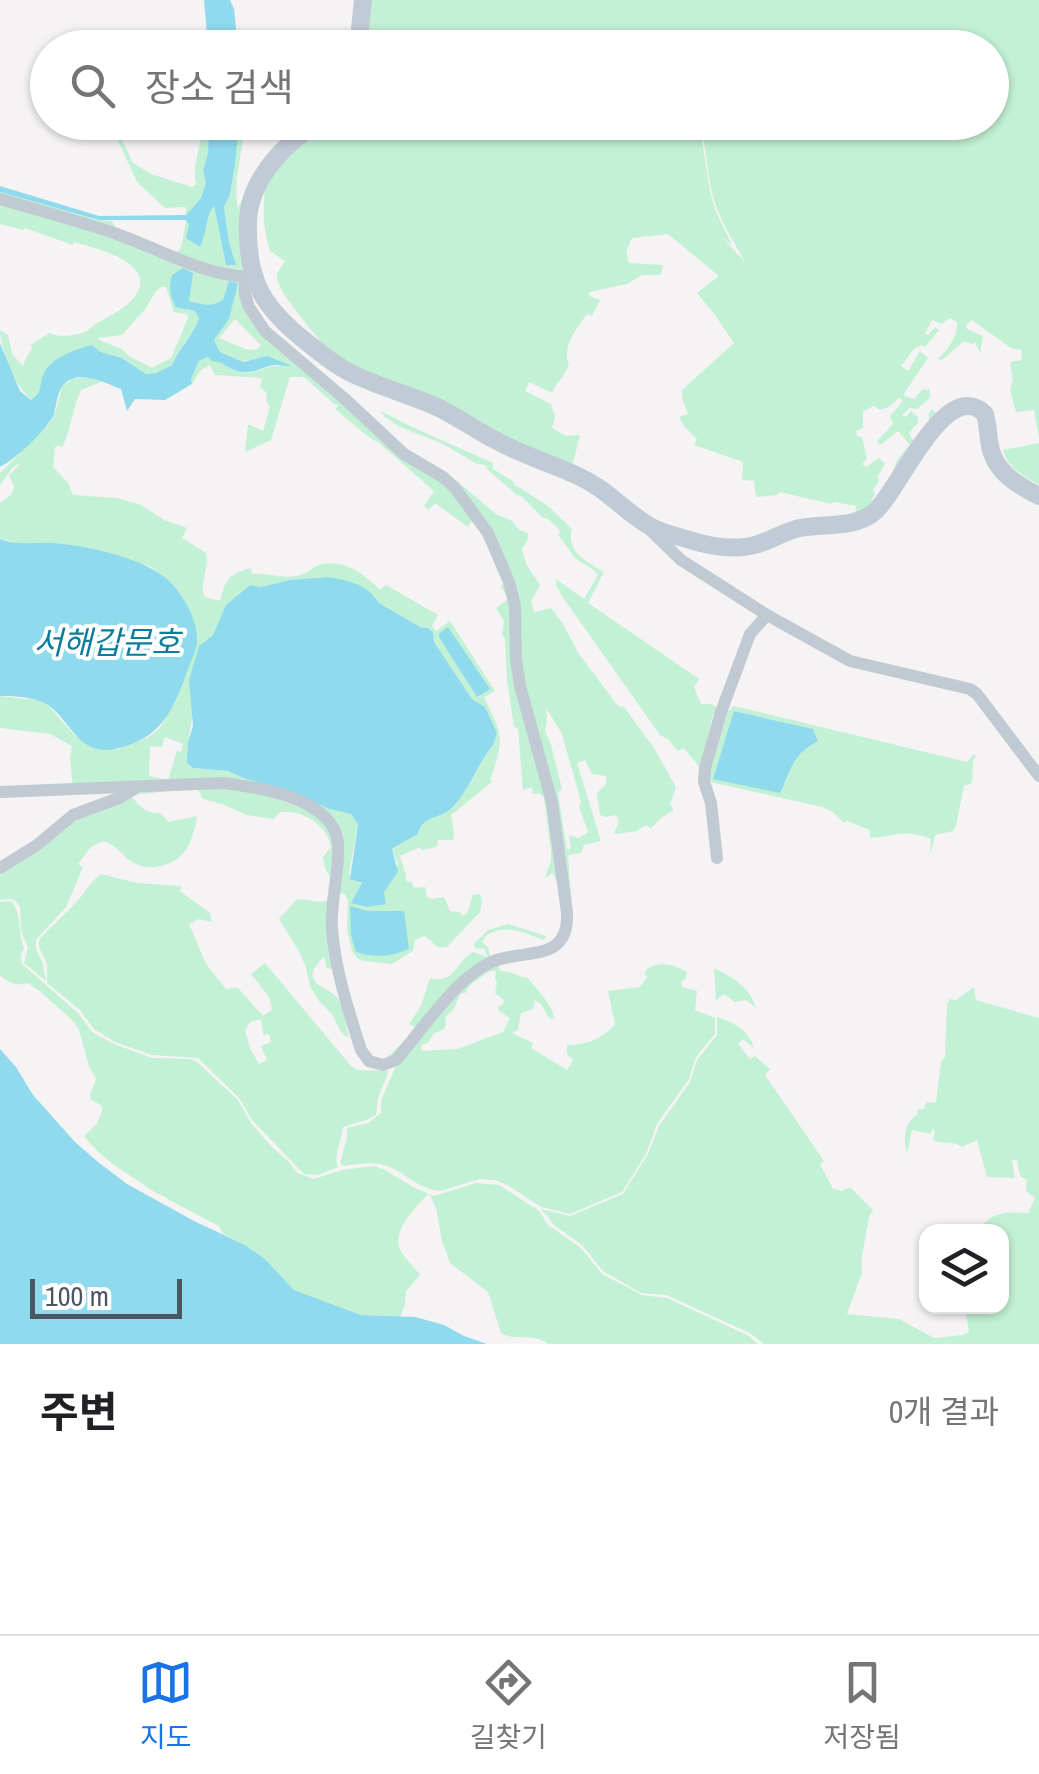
<!DOCTYPE html>
<html lang="ko">
<head>
<meta charset="utf-8">
<style>
	body { margin:0; font-family:"Archivo Narrow","Noto Sans KR",sans-serif; background:#f6f6f6; color:#202124 }
	.controls { position:absolute; right:30px; bottom:30px; display:grid; overflow:hidden; border-radius:20px; box-shadow:0 2px 8px #0004 }
	.controls button { width:90px; height:90px; display:grid; place-items:center; padding:0; border:0; border-bottom:2px solid #e0e0e0; background:#fff; color:#202124; font:50px sans-serif }
	.scale { position:absolute; left:30px; bottom:25px; width:152px; box-sizing:border-box; padding-left:10px; border:5px solid #4a5661; border-top:0; font-size:28px; line-height:35px; white-space:nowrap; color:#4a5661; -webkit-text-stroke:8px #fff; paint-order:stroke }
	.list { margin:0; padding:0; list-style:none }
	h2 { display:flex; justify-content:space-between; align-items:center; height:130px; margin:0; padding:0 40px; font-size:42px }
	h2 small { font-size:32px; font-weight:400; color:#757577 }
	.icon { flex:none; width:55px; height:55px; fill:none; stroke:currentColor; stroke-width:2; stroke-linecap:round; stroke-linejoin:round }
	.map { position:relative; flex:none; width:1039px; height:1344px; overflow:hidden }
	.search { position:absolute; background:#fff; box-shadow:0 2px 8px #0004; left:30px; right:30px; top:30px; height:110px; display:flex; align-items:center; gap:25px; box-sizing:border-box; padding:0 35px; border-radius:55px; color:#757577; font-size:38px }
	.sheet { height:290px; background:#fff }
	nav { display:flex; justify-content:space-around; align-items:center; box-sizing:border-box; height:140px; border-top:2px solid #e0e0e0; background:#fff; font-size:28px; color:#757577 }
	nav a { display:grid; justify-items:center; gap:5px }
	nav .on { color:#1a73e8 }
	.map>svg:first-child { display:block }
	.green { fill:#c3f1d5; fill-rule:evenodd }
	.water { fill:#90daee }
	.lines { fill:none; stroke-linecap:round; stroke-linejoin:round }
	.street { stroke:#c1cad2; stroke-width:12 }
	.secondary { stroke:#c1cbd6; stroke-width:18 }
	.labels { text-anchor:middle; stroke-width:8; stroke-linejoin:round; paint-order:stroke }
	.water-label { font-size:32px; font-style:italic; fill:#0c7c9b; stroke:#fff }
</style>
</head>
<body>
<div class="map">
<svg width="1039" height="1344" viewBox="0 0 1039 1344">
	<rect width="100%" height="100%" fill="#f5f3f3"/>
	<g class="green">
		<path d="M365,0H1039V439L1034,410L1016,412L1010,389L1013,380L1010,362L1022,360L1021,350L1011,348L972,320L966,325L967,329L983,336L980,353L975,342L972,344L964,341L942,360L938,359C948,349 958,337 957,322L950,318L942,324L932,320L925,334L928,335L935,327L939,330L925,347L921,345L914,349L901,366L908,371L920,351L928,358L904,393L905,396L914,399L922,390L929,389L931,397L917,409L909,408L902,415L906,417L911,411L918,417V423L909,433L914,442L929,425V412L932,409L937,414C954,404 969,395 987,408L995,451L1000,463L1039,494C990,468 997,458 986,409C945,380 902,477 883,502C878,508 871,512 864,516L855,515L857,500L856,506L834,502L831,504L780,492L777,495L756,497L754,481L742,480L743,462L694,445L697,439L684,426L679,417L688,414L682,398V390L734,343L715,315L697,293L719,276L668,234L632,238L626,252L629,263L663,265L661,275H642L627,284L589,292V296L600,300L592,316L587,314C579,325 567,339 567,354C566,364 572,361 566,371C561,380 556,383 552,393L529,382L525,391L551,404L555,416L552,428L566,436L580,435L573,463L568,470L530,455L496,439L443,408L349,370L332,359L276,313L261,291L250,242L251,210L260,185L294,141L325,123L532,122L549,126L538,123H698C704,144 705,164 709,185C712,207 723,226 732,245L721,236L745,262C732,238 716,215 711,188C706,165 706,145 700,123L992,122V48H391L387,42L373,47H360ZM266,179C263,204 262,226 270,251L285,261C283,265 278,270 277,275C274,291 322,339 330,356C310,341 286,325 271,305C248,272 242,212 266,179ZM899,398L903,401L890,416L893,424L877,441L880,445L898,431L910,445C905,451 897,458 895,466C890,482 888,492 873,503L872,500L875,493L873,489L879,482L878,476L885,463L879,458L866,467L862,464L867,459L862,437L857,436L856,431L863,428V412L873,406L880,410L889,407Z"/>
		<path d="M110,123H114L133,163L151,174L192,187L196,184C192,163 202,143 204,123H209L208,153L203,170L207,183L201,198L186,215V207L165,208L137,182Z"/>
		<path d="M239,123H244C244,151 232,181 238,209L250,179L291,128L299,123H316L251,194V272L234,273L0,198V192L99,220L112,221L117,230L177,253L182,245L186,220L203,240L206,219L214,203L226,265L234,257L229,242L224,207L230,194L235,165Z"/>
		<path d="M0,203L112,235L238,279L256,325L443,479L472,521L468,527L435,503L429,510L424,506L434,491L378,442C366,437 347,418 335,409L339,405L334,404L304,377H290L271,440L245,452L248,424L263,431L270,407L266,400L267,393L260,387L262,378L215,375L210,365L201,370L192,384L191,379L199,361L209,357C220,360 229,370 240,372C255,376 268,364 282,366L281,361L246,360L243,362L220,352L214,340L229,319L237,282L229,281L224,300C211,307 203,305 189,301L186,310L196,311L199,317C192,339 180,344 172,365L156,373L146,374L122,358L101,352L92,346L76,349L42,379C42,389 41,395 32,400C17,390 0,348 0,330L8,335L12,354L23,366L27,356L32,349L31,345L49,333C59,338 76,336 87,331C91,328 94,324 99,322C113,315 152,295 137,272C127,256 92,247 74,242L73,245L25,228L23,230L0,224ZM161,287H166L174,312L187,314L188,318L171,358L152,368L129,356L122,349L99,340L98,338L122,335L146,308L156,291ZM235,319L261,345L258,349L248,350L219,338Z"/>
		<path d="M89,377L101,382L81,390C72,409 72,428 62,447L59,445L55,447L53,467L68,483L73,495L117,498L141,505L164,520L187,528L182,538L206,553C210,568 198,583 205,597L220,601C226,579 228,574 251,568L252,574C266,572 285,580 300,575C308,573 314,566 322,564C346,560 364,574 380,590L386,585L438,615L432,626L436,631L450,621L495,691L484,697C503,736 505,739 490,780L492,782L451,815L454,833L453,840H438L437,847L421,850L420,847L400,856L406,875V881L411,882L414,888L425,887L427,897L432,899L444,897L450,911L460,912L463,916L467,913L473,895L480,894L482,901L480,912L447,947C433,950 435,941 424,936L415,940L413,951L392,964L364,961L357,958L352,951L347,929L348,901L345,894L335,893L333,821L251,784L73,788L70,758L72,746L50,734L0,728V696L37,700L49,706L75,736L118,749L147,738L159,729L174,704L197,642L189,610L183,597L173,584L151,567L108,554L64,544L25,545L0,539V503L12,494L14,487L9,475L21,463L13,467L0,485V473L49,424L56,410L62,387L72,379ZM327,577L375,596L379,603L422,628H428L433,632L434,642L472,699L485,707L497,733L493,745C479,763 466,798 448,811C436,819 422,817 418,834L392,850L398,864L384,892L385,904L349,874L358,823L351,814L329,809L286,790L246,779L228,771L193,768L188,742L205,642L213,635L227,605L250,585L261,587L290,580ZM165,737L183,744L181,752L177,751L168,780L149,776L150,746L162,747Z"/>
		<path d="M381,411L410,426L493,463V469L513,481L514,484L548,506L572,529C566,552 586,561 604,572L588,603L699,679L694,687L701,704H711L720,710L719,714H713L700,768L684,748L678,751L669,740L660,735L564,599L556,585V579L584,599L598,575C592,568 587,566 579,561C570,554 566,543 558,535L560,531C556,526 549,518 543,518L521,496L517,495L489,471L485,465L477,464L443,444L398,426L385,417Z"/>
		<path d="M1039,443V485C1023,476 1008,468 1003,450Z"/>
		<path d="M425,461L458,482L496,514L512,521L519,530L528,533V539L522,549L526,564L540,585L531,601L534,612L551,608L563,624L579,654L618,706L624,707L654,748L676,787L670,804L674,810L662,817L651,828L646,825L637,831L616,834L614,833L619,822L616,815L606,817L600,815L597,793L606,784V776L592,774L585,760L577,763L601,841L584,845L581,853L568,855L573,919L521,679L517,606L495,541ZM546,708L562,734L581,802L579,807L588,832L579,838L569,835L571,848L567,850L558,793L562,789L551,745L545,731L547,719Z"/>
		<path d="M507,582L513,609L514,661L519,688L545,779L554,830L564,915V931L561,938C565,917 562,891 553,873L545,878L551,861V852L544,798L539,793L533,794L532,787L523,790L518,729L514,726L507,680L505,639L502,634L504,621L496,608L508,599L501,586Z"/>
		<path d="M734,706L967,762L974,754L976,756L973,761L972,783L964,786L956,826L953,831L935,835L930,856L931,839C901,828 898,837 870,838V830L847,821L844,823L833,812L822,807L706,781L727,712ZM735,711L812,729L818,741C797,752 793,761 785,784L713,779Z"/>
		<path d="M196,786L250,789L318,814L333,837L332,880L325,868L323,857L331,847C327,825 302,809 280,812L274,819L247,815L222,804L203,799Z"/>
		<path d="M136,789H193L131,795C138,806 146,814 160,813L169,822L197,816C193,839 187,860 161,866C153,868 144,868 136,864C123,858 118,845 103,841L91,847L78,864L83,867L66,907L36,940V949L43,964L46,981L24,963L28,948L21,931L20,907L16,901L10,899L0,900V871L71,820Z"/>
		<path d="M101,874L137,883L181,886L180,891L210,913L212,922L199,919L189,924L206,964L226,989L237,987L263,1016L272,1010L269,997L251,974L265,963L351,1066L357,1070L389,1071L378,1098L376,1115L366,1120L343,1127C342,1139 333,1156 338,1167L318,1175L304,1174L253,1121L239,1098L198,1058L152,1055L115,1042L94,1029L80,1010L47,983V964L39,947V940C52,925 67,913 79,899C87,890 91,881 101,874ZM261,1019L263,1035L269,1034L271,1042L261,1046L267,1060L259,1064L250,1048L245,1031L250,1022Z"/>
		<path d="M297,899C308,899 321,905 330,899L337,971L327,968L324,957C295,984 330,986 338,999C345,1009 346,1027 349,1039L341,1032L332,1014L319,1001L310,986L306,968L300,953L279,919Z"/>
		<path d="M11,901C22,913 18,933 24,948L21,956L22,964L78,1013L92,1032L114,1044L152,1058L190,1059L197,1062L238,1100L251,1123L271,1146L290,1163L297,1173L314,1179L342,1170L374,1166L385,1170L413,1187L434,1196L476,1183L499,1185L539,1211L548,1225L581,1248L602,1274L642,1295L667,1298L749,1336L758,1344H548C534,1332 516,1342 501,1333L488,1292L450,1263L442,1241L436,1208L429,1193C417,1206 392,1229 400,1249C403,1257 414,1267 420,1275L406,1291L405,1304L400,1317L361,1315L294,1290L265,1259L245,1245L223,1234L219,1226L171,1201C164,1195 157,1194 150,1189C126,1172 102,1160 84,1136L96,1125L103,1109L101,1105L91,1100L90,1094L96,1079L89,1066L79,1030L74,1022L42,993L28,983C15,986 10,984 0,975V902Z"/>
		<path d="M508,924L546,936L544,940C524,932 507,924 487,935L482,942L488,947L491,958L396,1056L385,1060L417,1028L409,1024L421,1006L430,978C455,985 455,962 473,952L488,957L484,949L475,948L474,944L488,930Z"/>
		<path d="M497,962L500,971C511,971 517,976 528,978L545,999L552,1010L554,1019L549,1018L541,1004L535,1000L533,1009L521,1013L518,1030L512,1033L533,1043L531,1048L567,1070L573,1060L567,1054V1045C586,1045 603,1039 615,1024L608,991L640,987L648,976L644,975L647,969C661,961 673,964 687,972L685,980L681,981L682,987L697,991L695,1010L715,1018V1034L696,1057L689,1079L657,1124L646,1154L622,1192L570,1214L541,1207L509,1186L495,1180L480,1179L440,1191C417,1188 407,1174 387,1166C373,1161 358,1164 344,1166L340,1163L347,1138V1128L368,1123L381,1113V1100L398,1061L461,985ZM490,971H496L495,979L497,983L495,993L504,1000L502,1005L498,1006L499,1011L510,1018L503,1032L457,1049L422,1051L421,1045L429,1042L433,1034L444,1029L446,1024L445,1017L454,1009L460,994L465,993L471,984Z"/>
		<path d="M714,968C732,977 751,988 756,1008L746,1000L735,1002L724,994L716,1000Z"/>
		<path d="M974,987L976,1000L1039,1018V1344H764L750,1333L690,1306L667,1295L641,1293L603,1271L582,1245L555,1226L541,1209L570,1216L623,1194L648,1154L659,1126L690,1082L697,1060L717,1035V1017C733,1022 750,1031 754,1048L743,1039L738,1044L750,1059L755,1056L770,1069L765,1075L824,1161L820,1164L833,1189L842,1191L850,1187L873,1210L869,1217L862,1256V1273L847,1314L899,1319L934,1338L963,1335L969,1332L965,1307L1002,1306V1232L978,1231C992,1211 1005,1212 1028,1213L1035,1198L1026,1191L1027,1180L1020,1176L1017,1160H1012L1015,1178L987,1177L977,1140L962,1147C954,1140 943,1145 933,1140L935,1131L933,1129L930,1134L912,1130L907,1153C903,1138 904,1123 917,1115L918,1109H924L926,1102L936,1103L941,1062L945,1057L947,1004L950,999L956,1000Z"/>
	</g>
	<g class="water">
		<polygon points="204,0 230,0 234,9 238,47 208,47"/>
		<path d="M209,123H239L235,165L230,194L224,207L229,242L236,265H226L214,205C205,218 207,233 200,247L186,238L189,225L186,220H99L0,192V186L99,216L186,215L201,198L206,183L203,170L208,153Z"/>
		<path d="M183,268L193,273L189,301C203,305 211,307 223,300L229,281L238,283L229,319L214,340L220,352L243,362L267,356L292,366C286,366 280,365 275,365C264,366 254,374 242,372C229,371 224,361 212,361L208,357L199,361L191,379L192,384L165,400L135,399L127,411L121,389C105,383 75,367 62,387C56,395 57,408 52,418C43,433 16,459 0,467V343L20,391L31,400C42,392 39,390 42,378C47,359 75,349 92,345L101,352L122,358L146,374L156,373L172,365C180,346 192,338 199,318L195,311L176,307C169,295 169,288 172,275Z"/>
		<path d="M0,539C19,546 34,542 53,543C84,545 138,557 163,576C181,588 199,621 197,643C196,652 190,663 187,672C176,702 165,731 134,743C124,747 115,750 104,750C77,748 70,723 52,708C38,697 17,696 0,696Z"/>
		<path d="M327,577C347,580 368,584 379,603L422,628H428L433,632L434,642L472,699L485,707L497,733L493,745C478,763 466,798 448,811C436,819 422,817 418,834L392,849L398,872L384,892L386,904L367,907L351,903L362,883L350,879L358,824L351,814L329,809L286,790L246,779L228,771L193,768L187,763L188,742L193,726L189,680L199,646L213,635L226,605L250,585L261,587L290,580Z"/>
		<polygon points="448,627 490,689 477,697 439,637 439,634"/>
		<path d="M734,711L813,729L818,741C791,756 793,767 780,793L713,779Z"/>
		<path d="M350,906L367,911H404L409,949C389,957 377,958 356,952L351,935Z"/>
		<polygon points="0,1049 16,1067 33,1095 75,1142 98,1162 127,1184 194,1221 245,1245 265,1259 294,1290 361,1315 415,1317 444,1325 464,1336 487,1344 0,1344"/>
	</g>
	<g class="lines">
		<g class="street">
			<path d="M0,199C37,210 75,220 111,232C149,244 212,280 250,276"/>
			<polyline points="649,529 681,560 767,615 850,661 970,689 977,694 1039,776"/>
			<path d="M0,792L222,783C259,787 334,798 338,844C340,872 330,901 332,929C335,970 349,1012 361,1050L369,1061L383,1065L396,1060C422,1030 458,975 494,961C527,949 569,962 567,913L552,802L520,686L516,659L515,606L509,582L488,533L455,488L443,477L404,454L345,399L265,331L249,307L245,294V278"/>
			<polyline points="717,858 711,803 704,782 705,768 721,712 750,634 767,615"/>
			<polyline points="0,868 37,845 73,815 119,798 134,789"/>
		</g>
		<g class="secondary">
			<polyline points="358,48 363,0"/>
			<path d="M321,122C285,141 249,180 248,222C246,282 264,309 309,344C323,355 337,367 353,374C380,387 410,395 437,407C458,417 477,431 497,441C524,456 553,464 580,477C608,490 623,510 648,525C660,533 677,536 690,540C712,547 736,551 758,544C772,540 785,531 800,528C824,523 852,529 873,513C897,496 945,374 985,414C988,425 988,435 990,446C995,472 1017,485 1039,496"/>
		</g>
	</g>
	<g class="labels">
		<g class="water-label">
			<text x="107" y="654">서해갑문호</text>
		</g>
	</g>
</svg>
<div class="controls">
<button><svg class="icon" aria-label="layers" viewBox="0 0 24 24"><path d="M12 4l9 5-9 5-9-5zM3 14l9 5 9-5"/></svg></button>
</div>
<div class="scale">100 m</div>
<div class="search"><svg class="icon" aria-label="search" viewBox="0 0 24 24"><circle cx="10" cy="10" r="6"/><path d="M15 15l6 6"/></svg>장소 검색</div>
</div>
<section class="sheet">
<h2>주변<small>0개 결과</small></h2>
<ul class="list">
</ul>
</section>
<nav>
<a class="on"><svg class="icon" aria-label="map" viewBox="0 0 24 24"><path d="M3 6l6-2 6 2 6-2v14l-6 2-6-2-6 2zM9 4v14M15 6v14"/></svg>지도</a>
<a><svg class="icon" aria-label="directions" viewBox="0 0 24 24"><path d="M12 3l9 9-9 9-9-9zM9 14v-3h6M13 9l2 2-2 2"/></svg>길찾기</a>
<a><svg class="icon" aria-label="saved" viewBox="0 0 24 24"><path d="M7 4h10v16l-5-4-5 4z"/></svg>저장됨</a>
</nav>
</body>
</html>
